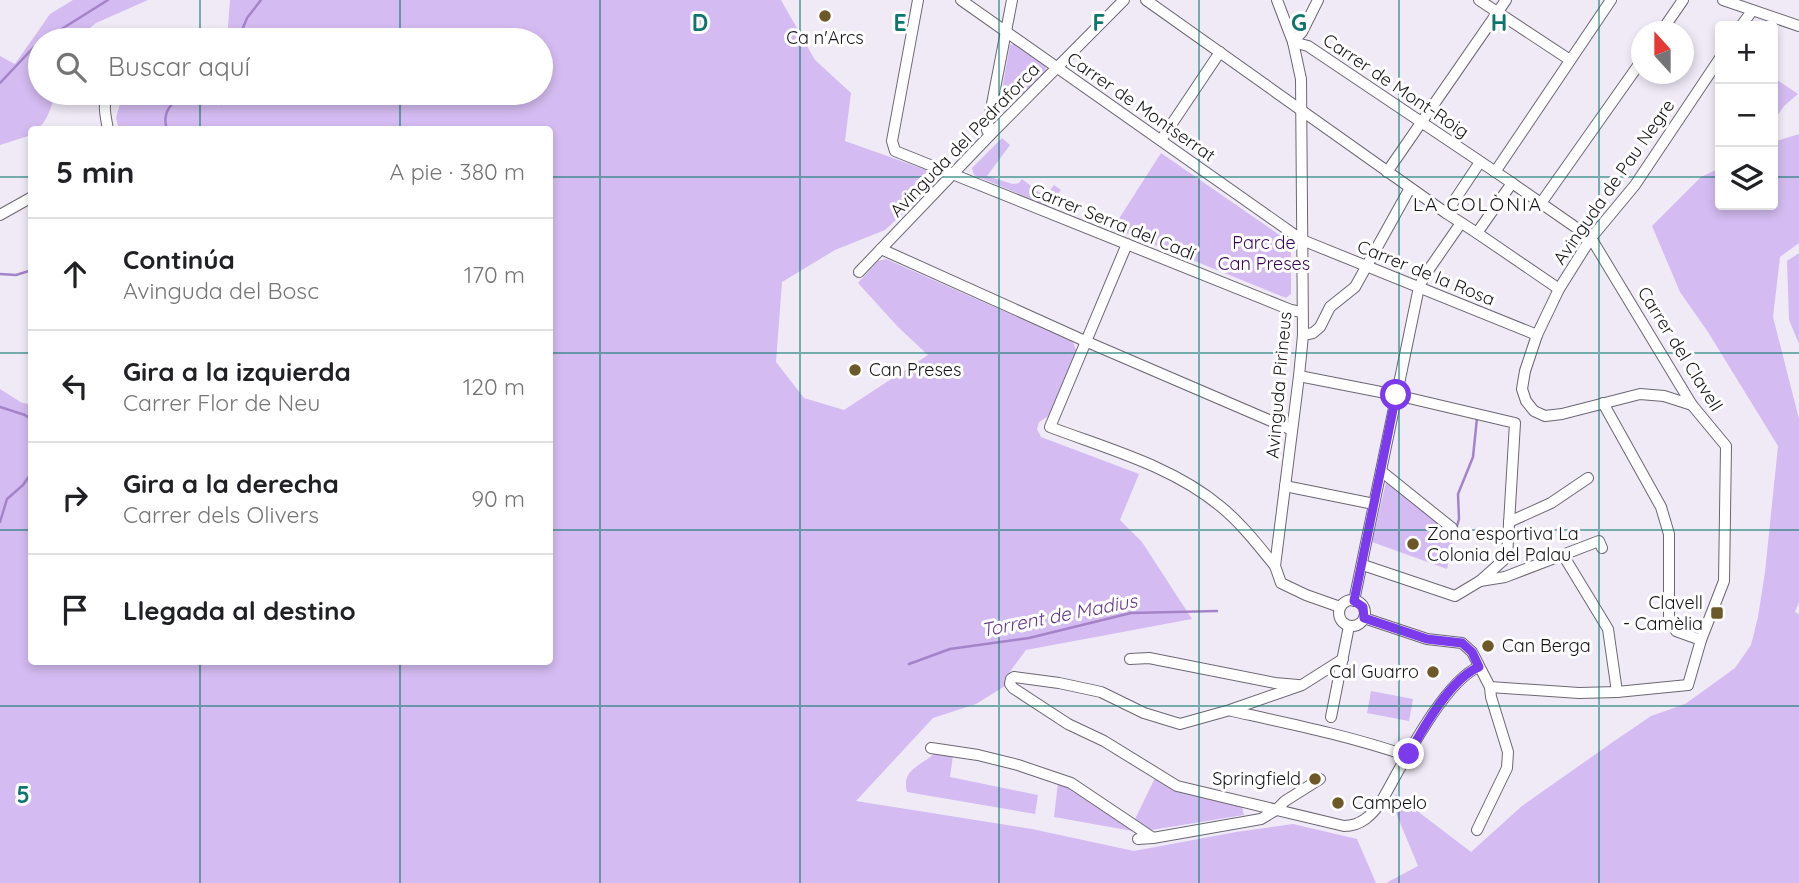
<!DOCTYPE html>
<html lang="es">
<head>
<meta charset="utf-8">
<style>
	body { margin:0; font-family:Quicksand,sans-serif; background:#f2f2f2; color:#202124 }
	.controls { position:absolute; right:21px; top:21px; display:grid; overflow:hidden; border-radius:7px; box-shadow:0 4px 10px #0003 }
	.controls button { width:63px; height:63px; display:grid; place-items:center; padding:0; border:0; border-bottom:2px solid #e0e0e0; background:#fff; color:#202124; font:35px sans-serif }
	.compass { position:absolute; left:1631px; top:21px; width:63px; height:63px; border-radius:50%; background:#fff; box-shadow:0 4px 10px #0003; rotate:339deg }
	.stop { position:absolute; width:21px; height:21px; margin:-16px; border:5px solid #7c3aed; border-radius:50%; background:#fff }
	.stop.end { background:#7c3aed; border-color:#fff; box-shadow:0 2px 7px #0008 }
	.list { margin:0; padding:0; list-style:none }
	h2 { display:flex; justify-content:space-between; align-items:center; height:91px; margin:0; padding:0 28px; font-size:30px }
	h2 small { font-size:23px; font-weight:400; color:#757577 }
	.list li { display:grid; grid-template-columns:46px 1fr auto; gap:21px; align-items:center; box-sizing:border-box; height:112px; padding:0 28px; border-top:2px solid #e0e0e0 }
	.list b { display:block; font-size:26px; white-space:nowrap }
	.list p { margin:0; font-size:23px; white-space:nowrap; color:#757577 }
	.list em { font-size:23px; font-style:normal; color:#757577 }
	.icon { flex:none; width:38px; height:38px; fill:none; stroke:currentColor; stroke-width:2; stroke-linecap:round; stroke-linejoin:round }
	.map { position:relative; flex:none; width:1799px; height:883px; overflow:hidden }
	.search { position:absolute; background:#fff; box-shadow:0 4px 10px #0003; left:28px; top:28px; width:525px; height:77px; display:flex; align-items:center; gap:18px; box-sizing:border-box; padding:0 24px; border-radius:38px; color:#757577; font-size:26px }
	.panel { position:absolute; background:#fff; box-shadow:0 4px 10px #0003; left:28px; top:126px; width:525px; height:539px; border-radius:7px }
	.map>svg:first-child { display:block }
	.green { fill:#d4bbf1 }
	.lines { fill:none; stroke-linecap:round; stroke-linejoin:round }
	.stream { stroke:#a583c8; stroke-width:2.5 }
	.minor-casing { stroke:#6c6772; stroke-width:12 }
	.minor { stroke:#fff; stroke-width:10 }
	.route { stroke:#7c3aed; stroke-width:9 }
	.grid { fill:none; stroke:#0f766e; stroke-width:2; stroke-opacity:0.55 }
	.poi-dot { fill:#6c5927; stroke:#fff; stroke-width:2.5 }
	.labels { text-anchor:middle; stroke-width:6; stroke-linejoin:round; paint-order:stroke }
	.poi-label { font-size:18px; fill:#161418; stroke:#fff; text-anchor:start }
	.street-label { font-size:18px; fill:#161418; stroke:#fff }
	.park-label { font-size:18px; fill:#3b075d; stroke:#fff }
	.neighbourhood-label { font-size:19px; letter-spacing:2px; fill:#161418; stroke:#fff }
	.water-label { font-size:19px; font-style:italic; fill:#65388b; stroke:#fff }
	.grid-label { font-size:23px; text-anchor:middle; font-weight:bold; fill:#0f766e; stroke:#fff; stroke-width:6; stroke-linejoin:round; paint-order:stroke }
</style>
</head>
<body>
<div class="map">
<svg width="1799" height="883" viewBox="0 0 1799 883">
	<rect width="100%" height="100%" fill="#f0eaf7"/>
	<g class="green">
		<path d="M73,0H148L96,23L75,40H40V93H56C51,105 47,128 32,130L31,133L28,136L0,145V56L15,64L50,14Z"/>
		<polygon points="230,0 781,0 815,60 851,93 845,141 935,173 934,185 885,230 835,250 782,282 776,362 804,398 844,410 928,355 898,327 858,283 878,261 886,259 1073,342 1076,350 1050,415 1039,422 1037,429 1041,437 1139,474 1120,520 1142,542 1192,619 1026,650 1006,677 1005,686 976,704 933,718 856,801 1032,829 1134,851 1236,832 1293,824 1357,839 1376,883 0,883 0,389 22,403 31,404 32,662 550,662 550,130 119,130 116,118 123,93 541,93 541,40 227,40"/>
		<polygon points="1016,43 1045,63 1046,71 1021,96 1012,90 1008,92 1005,97 1001,95 1010,45"/>
		<polygon points="1773,77 1798,94 1784,106 1773,122"/>
		<polygon points="1799,134 1799,243 1780,257 1773,317 1799,419 1799,602 1795,612 1799,614 1799,883 1386,883 1418,866 1396,813 1395,794 1471,852 1522,806 1610,744 1651,716 1685,704 1706,689 1735,668 1751,645 1758,617 1765,572 1778,446 1708,332 1680,292 1652,226 1701,177 1720,168 1720,205 1773,205 1773,142"/>
		<polygon points="1002,138 1010,145 987,176 1013,184 1019,183 1022,179 1045,197 1054,185 1061,190 1048,206 974,175 972,168"/>
		<polygon points="1161,153 1291,243 1291,294 1286,298 1113,228"/>
		<polygon points="1799,253 1799,344 1789,320 1787,261"/>
		<polygon points="1387,478 1454,536 1447,569 1372,542"/>
		<polygon points="1371,691 1413,699 1409,721 1367,713"/>
		<path d="M935,753L953,755L950,777L1038,795L1035,814L907,792C901,769 921,766 935,753Z"/>
		<polygon points="1155,778 1181,790 1242,807 1244,815 1151,830 1135,819"/>
		<polygon points="1058,783 1069,787 1138,832 1054,817"/>
	</g>
	<g class="lines">
		<g class="stream">
			<polyline points="44,40 108,0"/>
			<polyline points="238,40 247,18 261,0"/>
			<polyline points="0,83 34,47 40,43"/>
			<path d="M167,130C160,107 179,93 200,97C208,99 214,104 222,104C230,104 236,100 240,93"/>
			<polyline points="0,274 16,275 32,270"/>
			<polyline points="0,407 25,415 32,420"/>
			<polyline points="0,522 7,499 23,485 32,472"/>
			<polyline points="1457,526 1459,519 1458,494 1473,457 1477,418"/>
			<polyline points="909,664 950,649 1029,638 1131,613 1217,611"/>
		</g>
		<defs>
			<g id="minor">
				<polyline points="918,0 892,141 895,151 1291,310 1302,312"/>
				<polyline points="961,0 1302,240 1537,335"/>
				<polyline points="1146,0 1446,213"/>
				<polyline points="1277,0 1293,42 1301,79 1303,335 1299,376 1275,566 1281,583 1306,595 1340,607"/>
				<polyline points="1479,0 1570,60"/>
				<polyline points="1723,0 1799,26"/>
				<polyline points="1741,26 1752,11"/>
				<polyline points="1661,32 1683,0"/>
				<polyline points="1293,42 1308,46 1512,183 1477,233 1446,213 1480,162"/>
				<polyline points="1293,42 1302,32 1318,0"/>
				<path d="M108,130C106,116 102,106 108,93"/>
				<polyline points="990,135 987,130 1012,0"/>
				<polyline points="1161,140 1220,52"/>
				<polyline points="1387,172 1506,0"/>
				<polyline points="1495,172 1611,0"/>
				<polyline points="1541,203 1642,60"/>
				<polyline points="0,215 32,197"/>
				<polyline points="1477,233 1559,289"/>
				<path d="M1127,244L1050,427C1108,449 1172,466 1220,506C1241,523 1258,545 1275,566"/>
				<polyline points="881,249 1085,341 1292,430"/>
				<polyline points="859,272 990,135 1124,0"/>
				<polyline points="1303,335 1313,333 1320,327 1330,307 1355,287 1410,188"/>
				<polyline points="1299,376 1396,395 1515,423 1507,557 1480,581"/>
				<polyline points="1603,403 1661,507 1669,534 1669,618 1676,631 1701,640"/>
				<polyline points="1692,405 1664,396 1640,394 1562,414 1545,416 1534,411 1526,401 1522,389 1525,371 1537,335 1559,289 1591,238 1635,185 1720,58"/>
				<polyline points="1381,471 1452,528"/>
				<polyline points="1285,486 1374,504"/>
				<polyline points="1509,522 1551,503 1588,478"/>
				<polyline points="1563,555 1608,629 1617,692"/>
				<polyline points="1363,565 1455,596 1480,581 1505,577 1599,541 1602,548"/>
				<circle cx="1352" cy="613" r="13"/>
				<polyline points="1354,601 1419,287 1425,275 1461,223"/>
				<polyline points="1364,618 1427,639 1462,643 1472,652 1490,687 1491,697 1508,752 1507,768 1477,830"/>
				<polyline points="1130,659 1149,658 1275,683 1298,685"/>
				<path d="M1343,659L1302,685L1230,710L1180,724L1144,713L1101,692L1059,683L1014,677L1011,679L1010,684L1013,688L1068,724L1104,741L1177,786L1344,826C1361,826 1372,815 1381,802C1400,769 1444,680 1479,667"/>
				<polyline points="1490,687 1579,693 1617,692 1688,685 1701,640 1724,581 1726,446 1692,405 1591,238 1512,183"/>
				<path d="M1232,711C1291,724 1350,736 1408,756"/>
				<polyline points="1331,717 1349,626"/>
				<polyline points="931,748 978,755 1018,765 1071,783 1153,838"/>
				<polyline points="1138,839 1153,838 1261,819 1276,810 1285,801 1320,779"/>
			</g>
		</defs>
		<use href="#minor" class="minor-casing"/>
		<use href="#minor" class="minor"/>
	</g>
	<g class="lines">
		<path class="route" d="M1396,395L1354,601L1363,607L1364,618L1427,639L1462,643L1472,652L1479,667C1451,678 1423,728 1409,754"/>
	</g>
	<path class="grid" d="M200,0V40M400,0V40M600,0V883M800,0V883M999,0V883M1199,0V883M1399,0V883M1599,0V883M200,93V130M400,93V130M0,177H32M550,177H1720M1773,177H1799M0,353H32M550,353H1799M0,530H32M550,530H1799M200,662V883M400,662V883M0,706H1799"/>
	<g class="poi-dot">
		<circle cx="825" cy="16" r="7"/>
		<circle cx="855" cy="370" r="7"/>
		<circle cx="1413" cy="544" r="7"/>
		<rect x="1710" y="606" width="14" height="14" rx="3.5"/>
		<circle cx="1488" cy="646" r="7"/>
		<circle cx="1433" cy="672" r="7"/>
		<circle cx="1315" cy="779" r="7"/>
		<circle cx="1338" cy="803" r="7"/>
	</g>
	<g class="labels">
		<g class="poi-label">
			<text x="825" y="44" text-anchor="middle">Ca n'Arcs</text>
			<text x="869" y="376">Can Preses</text>
			<text x="1427" y="540">Zona esportiva La<tspan x="1427" dy="21">Colonia del Palau</tspan></text>
			<text x="1703" y="609" text-anchor="end">Clavell<tspan x="1703" dy="21">- Camèlia</tspan></text>
			<text x="1502" y="652">Can Berga</text>
			<text x="1419" y="678" text-anchor="end">Cal Guarro</text>
			<text x="1301" y="785" text-anchor="end">Springfield</text>
			<text x="1352" y="809">Campelo</text>
		</g>
		<g class="street-label">
			<text transform="translate(1396 86) rotate(34)" y="6">Carrer de Mont-Roig</text>
			<text transform="translate(1141 107) rotate(35)" y="6">Carrer de Montserrat</text>
			<text transform="translate(965 140) rotate(-46)" y="6">Avinguda del Pedraforca</text>
			<text transform="translate(1614 182) rotate(-55)" y="6">Avinguda de Pau Negre</text>
			<text transform="translate(1113 222) rotate(22)" y="6">Carrer Serra del Cadí</text>
			<text transform="translate(1426 273) rotate(22)" y="6">Carrer de la Rosa</text>
			<text transform="translate(1680 349) rotate(58)" y="6">Carrer del Clavell</text>
			<text transform="translate(1279 385) rotate(-85)" y="6">Avinguda Pirineus</text>
		</g>
		<g class="park-label">
			<text x="1264" y="249">Parc de<tspan x="1264" dy="21">Can Preses</tspan></text>
		</g>
		<g class="neighbourhood-label">
			<text x="1478" y="211">LA COLÒNIA</text>
		</g>
		<g class="water-label">
			<text transform="translate(1059 615) rotate(-11)" y="7">Torrent de Madius</text>
		</g>
	</g>
	<g class="grid-label">
		<text x="700" y="31">D</text>
		<text x="900" y="31">E</text>
		<text x="1099" y="31">F</text>
		<text x="1299" y="31">G</text>
		<text x="1499" y="31">H</text>
		<text x="23" y="803">5</text>
	</g>
</svg>
<div class="controls">
<button>+</button>
<button>−</button>
<button><svg class="icon" aria-label="layers" viewBox="0 0 24 24"><path d="M12 4l9 5-9 5-9-5zM3 14l9 5 9-5"/></svg></button>
</div>
<svg class="compass" viewBox="-18 -18 36 36"><path d="M0-13l5 13h-10z" fill="#e53935"/><path d="M0 13l5-13h-10z" fill="#757577"/></svg>
<div class="stop" style="left:1396px;top:395px"></div>
<div class="stop end" style="left:1409px;top:754px"></div>
<div class="search"><svg class="icon" aria-label="search" viewBox="0 0 24 24"><circle cx="10" cy="10" r="6"/><path d="M15 15l6 6"/></svg>Buscar aquí</div>
<section class="panel">
<h2>5 min<small>A pie · 380 m</small></h2>
<ul class="list">
<li><svg class="icon" aria-label="ahead" viewBox="0 0 24 24"><path d="M12 20V5M6 11l6-6 6 6"/></svg><div><b>Continúa</b><p>Avinguda del Bosc</p></div><em>170 m</em></li>
<li><svg class="icon" aria-label="left" viewBox="0 0 24 24"><path d="M17 20v-9H6M10 6l-5 5 5 5"/></svg><div><b>Gira a la izquierda</b><p>Carrer Flor de Neu</p></div><em>120 m</em></li>
<li><svg class="icon" aria-label="right" viewBox="0 0 24 24"><path d="M7 20v-9h11M14 6l5 5-5 5"/></svg><div><b>Gira a la derecha</b><p>Carrer dels Olivers</p></div><em>90 m</em></li>
<li><svg class="icon" aria-label="arrive" viewBox="0 0 24 24"><path d="M6 21V4h12l-3 4 3 4H6"/></svg><div><b>Llegada al destino</b></div></li>
</ul>
</section>
</div>
</body>
</html>
